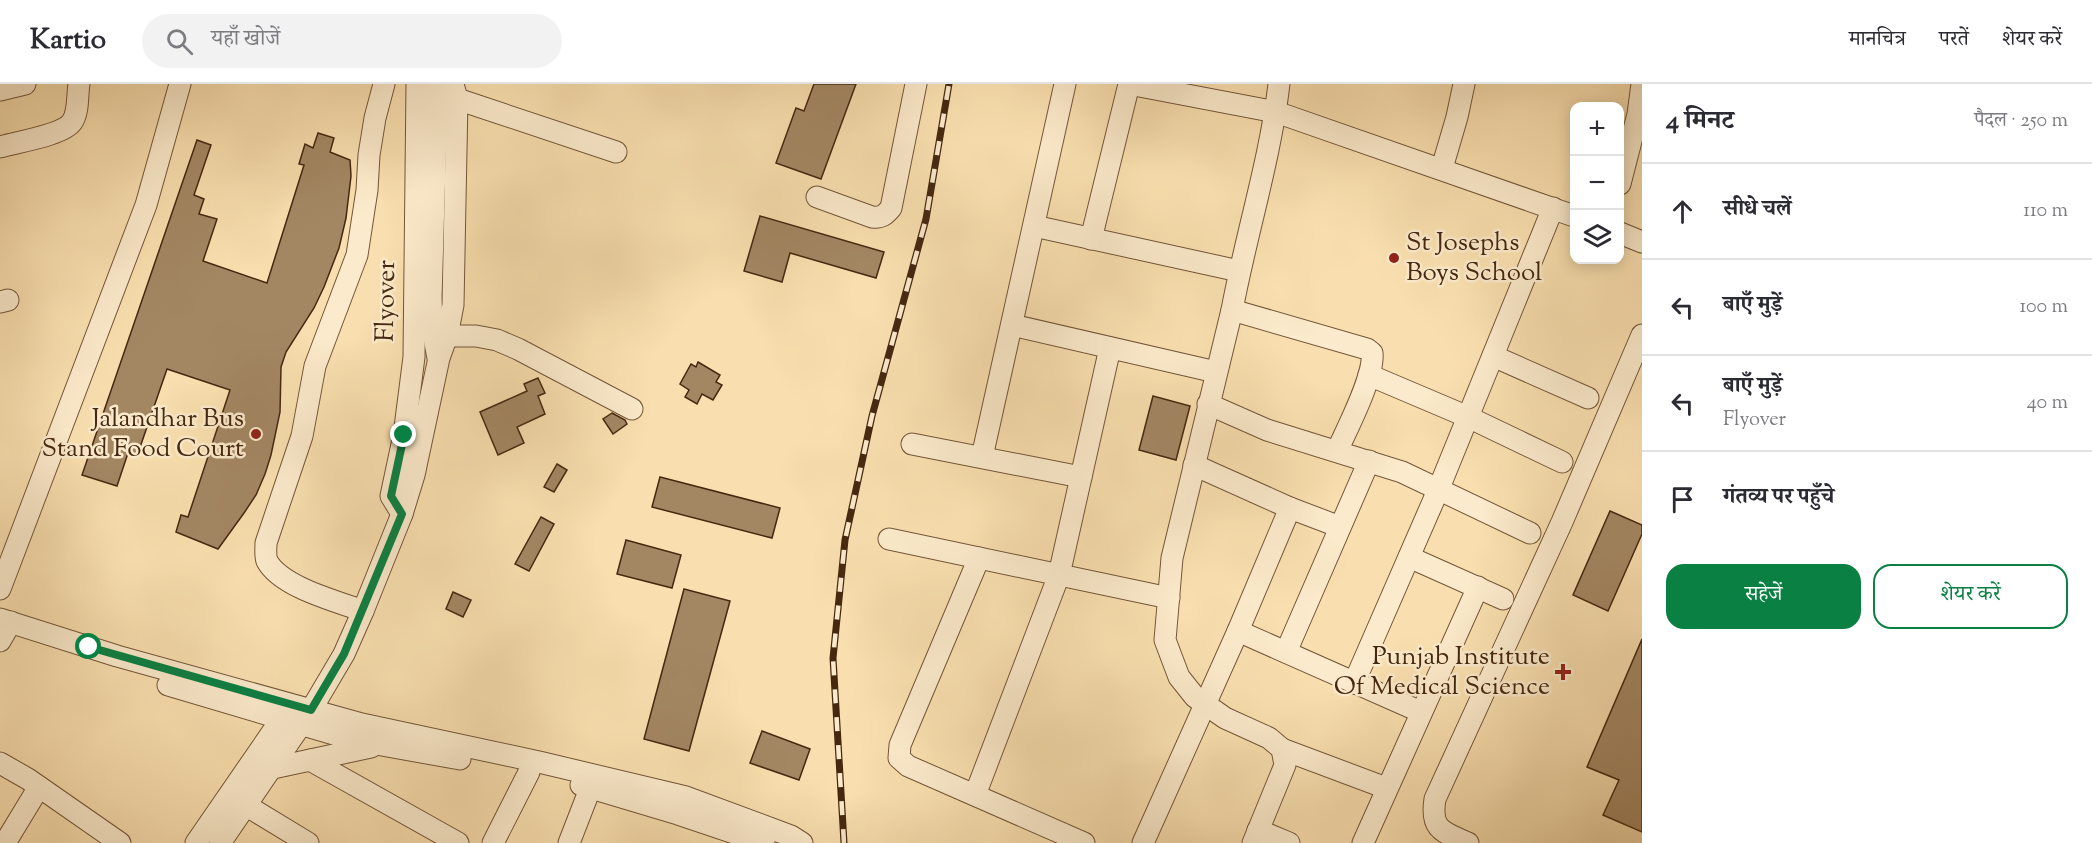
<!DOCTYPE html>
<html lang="hi">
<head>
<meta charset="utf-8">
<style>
	body { margin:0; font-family:"Sorts Mill Goudy","Noto Serif Devanagari",serif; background:#f2f2f3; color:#2b2b33 }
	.controls { position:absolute; right:18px; top:18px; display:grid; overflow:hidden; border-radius:12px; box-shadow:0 3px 15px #0003 }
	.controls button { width:54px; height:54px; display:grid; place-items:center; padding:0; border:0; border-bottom:2px solid #e1e1e2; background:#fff; color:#2b2b33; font:30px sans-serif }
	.stop { position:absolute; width:18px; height:18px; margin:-14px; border:4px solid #0b8043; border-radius:50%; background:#fff }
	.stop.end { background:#0b8043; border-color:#fff; box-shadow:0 2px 6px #0008 }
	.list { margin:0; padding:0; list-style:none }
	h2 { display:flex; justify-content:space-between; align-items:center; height:78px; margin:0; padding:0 24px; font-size:26px }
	h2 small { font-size:20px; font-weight:400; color:#7c7c81 }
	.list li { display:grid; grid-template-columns:39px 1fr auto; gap:18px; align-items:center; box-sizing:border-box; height:96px; padding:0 24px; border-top:2px solid #e1e1e2 }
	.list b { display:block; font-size:22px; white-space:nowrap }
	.list p { margin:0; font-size:20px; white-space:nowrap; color:#7c7c81 }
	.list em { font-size:20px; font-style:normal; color:#7c7c81 }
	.actions { display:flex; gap:12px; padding:18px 24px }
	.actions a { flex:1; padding:14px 0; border:2px solid #0b8043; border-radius:18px; text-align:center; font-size:21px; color:#0b8043 }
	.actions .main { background:#0b8043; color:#fff }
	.icon { flex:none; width:33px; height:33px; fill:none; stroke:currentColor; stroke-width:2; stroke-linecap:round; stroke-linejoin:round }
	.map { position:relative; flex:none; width:1642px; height:759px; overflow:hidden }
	header { display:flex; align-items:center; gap:36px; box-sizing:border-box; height:84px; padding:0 30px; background:#fff; border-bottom:2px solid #e1e1e2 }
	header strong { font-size:28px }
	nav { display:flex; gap:33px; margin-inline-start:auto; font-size:21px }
	.search { width:420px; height:54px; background:#f2f2f3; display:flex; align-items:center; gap:15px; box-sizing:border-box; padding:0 21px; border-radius:33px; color:#7c7c81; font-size:22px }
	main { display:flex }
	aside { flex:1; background:#fff }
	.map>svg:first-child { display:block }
</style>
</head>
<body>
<header>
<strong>Kartio</strong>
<div class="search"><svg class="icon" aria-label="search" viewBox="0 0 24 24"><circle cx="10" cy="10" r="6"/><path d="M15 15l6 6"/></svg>यहाँ खोजें</div>
<nav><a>मानचित्र</a><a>परतें</a><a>शेयर करें</a></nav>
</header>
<main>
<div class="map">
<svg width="1642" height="759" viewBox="0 0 1642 759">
	<rect width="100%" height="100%" fill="#f9dfaf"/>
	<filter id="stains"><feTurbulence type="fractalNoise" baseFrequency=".00333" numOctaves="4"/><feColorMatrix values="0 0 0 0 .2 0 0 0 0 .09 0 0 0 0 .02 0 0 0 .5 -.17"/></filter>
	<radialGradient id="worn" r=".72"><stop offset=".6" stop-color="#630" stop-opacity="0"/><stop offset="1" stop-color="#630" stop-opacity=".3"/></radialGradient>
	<g fill="#a38763" stroke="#462811" stroke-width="1.5">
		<polygon points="814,0 856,0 821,95 776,79 796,24 804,27"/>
		<polygon points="318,49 334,54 330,68 350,76 351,92 346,134 339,164 324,203 314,224 286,268 281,283 280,328 271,371 265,390 256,411 244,429 218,465 176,448 181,431 188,433 230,306 167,285 137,372 128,369 117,402 82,391 197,56 211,61 194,111 204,115 199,130 217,135 203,177 267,199 304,81 299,80 305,60 313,64"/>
		<polygon points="760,132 884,168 876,194 790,169 782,198 744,187"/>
		<polygon points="698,278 720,291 716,298 722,301 713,316 702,310 697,320 685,313 689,306 680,300 691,280 696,283"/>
		<polygon points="538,294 545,309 538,312 545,330 517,343 524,359 498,371 480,328 527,307 524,300"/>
		<polygon points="1153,312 1190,322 1176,376 1139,366"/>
		<polygon points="612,329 625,336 627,340 613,350 603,335"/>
		<polygon points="557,380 567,386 554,408 544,403"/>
		<polygon points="660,393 780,424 772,454 652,423"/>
		<polygon points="1610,427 1642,441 1642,450 1608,527 1573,511"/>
		<polygon points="541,433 554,440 529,487 515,480"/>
		<polygon points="626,456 681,471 672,504 617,490"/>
		<polygon points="684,505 730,517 689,667 644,655"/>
		<polygon points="453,508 471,516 463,533 446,525"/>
		<polygon points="1642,555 1642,748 1603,731 1619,696 1587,683"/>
		<polygon points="762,647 810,665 799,696 750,679"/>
	</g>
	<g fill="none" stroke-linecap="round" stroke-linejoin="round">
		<defs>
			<g id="minor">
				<polyline points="435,0 437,16 431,214 432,243 438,274"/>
				<polyline points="0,6 25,0"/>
				<polyline points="457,15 616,68"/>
				<path d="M0,63C17,58 63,51 72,38C79,28 77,11 79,0"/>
				<polyline points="1442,84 1457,33 1464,0"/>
				<polyline points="1620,100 1638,30 1642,0"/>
				<path d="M817,113L872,133C882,134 885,131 891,124L916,0"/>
				<polyline points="1034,142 1239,187"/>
				<polyline points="1620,149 1642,158"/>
				<polyline points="1091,155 1129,0 1276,28 1574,132"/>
				<polyline points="0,218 8,216"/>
				<path d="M1232,226L1367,265L1372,269C1375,291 1347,345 1337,367"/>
				<polyline points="1012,241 1216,288"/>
				<polyline points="447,252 476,252 497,256 518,265 632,325"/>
				<polyline points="1493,272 1588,314"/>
				<polyline points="1369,291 1468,333 1562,378"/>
				<polyline points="1208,320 1267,346 1402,388 1530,449"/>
				<polyline points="912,360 1081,393"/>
				<polyline points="982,373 1065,0"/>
				<polyline points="1194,381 1290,424 1340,443"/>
				<polyline points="402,430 391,412 404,351 414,273 417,0"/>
				<polyline points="889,455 1169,514"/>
				<polyline points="1409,473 1503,515"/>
				<polyline points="979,474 900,661 899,674 908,682 1084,759"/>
				<polyline points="0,505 146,121 180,0"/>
				<path d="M363,527C336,517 281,503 267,477C265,472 266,464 266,459L302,352L315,282L357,171L367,106L369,71L375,34L384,0"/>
				<polyline points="0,535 117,572 362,640 539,678 686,713 791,752 802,759"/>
				<polyline points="1238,547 1421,628"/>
				<polyline points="0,557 11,538"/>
				<polyline points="1286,568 1369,377"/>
				<polyline points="1354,599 1439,404 1553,124"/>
				<polyline points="168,601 354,656 460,675"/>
				<polyline points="1282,665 1386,704"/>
				<polyline points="310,676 458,759"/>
				<polyline points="0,679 28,695 120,759"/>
				<polyline points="273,684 371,663"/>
				<polyline points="581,701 678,730 764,759"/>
				<polyline points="975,711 1059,491 1110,264"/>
				<polyline points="247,722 308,759"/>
				<polyline points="1258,746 1289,759"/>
				<polyline points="5,759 39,703"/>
				<polyline points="196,759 289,624"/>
				<polyline points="220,759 311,626 344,570 363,527 402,430 414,391 439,274 447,252 453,221 457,15 453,0"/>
				<polyline points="493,759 529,688"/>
				<polyline points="569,759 595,692"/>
				<polyline points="1143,759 1238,547 1290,424"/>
				<path d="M1253,759L1285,681L1282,665L1269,654L1225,634L1195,613L1179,593L1165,556L1172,474L1232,226C1246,151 1270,76 1279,0"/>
				<polyline points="1363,759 1478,503"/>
				<path d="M1468,759C1443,748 1430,746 1435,715L1562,438L1642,251"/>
			</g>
		</defs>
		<use href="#minor" stroke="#735638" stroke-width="23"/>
		<use href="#minor" stroke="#fbeacb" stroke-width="21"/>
		<defs>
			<polyline id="rail" points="844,759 833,574 845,456 872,332 926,135 949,0"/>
		</defs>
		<use href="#rail" stroke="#462811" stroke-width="7"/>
		<use href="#rail" stroke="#fbeacb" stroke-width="4.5" stroke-dasharray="14" stroke-linecap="butt"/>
	</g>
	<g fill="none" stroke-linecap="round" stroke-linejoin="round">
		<polyline stroke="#0b8043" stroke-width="8" points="89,563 311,626 344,570 402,430 391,412 404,351"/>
	</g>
	<g fill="#8f2418" stroke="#fbeacb" stroke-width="2">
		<circle cx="1394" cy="174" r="6"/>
		<circle cx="256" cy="350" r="6"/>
		<path d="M1560 579h6v6h6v6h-6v6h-6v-6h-6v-6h6z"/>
	</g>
	<g text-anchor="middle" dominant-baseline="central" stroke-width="5" stroke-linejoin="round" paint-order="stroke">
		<g font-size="26" fill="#462811" stroke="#fbeacb" text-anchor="end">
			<text x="1406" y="159" text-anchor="start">St Josephs<tspan x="1406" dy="30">Boys School</tspan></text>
			<text x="244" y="335">Jalandhar Bus<tspan x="244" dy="30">Stand Food Court</tspan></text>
			<text x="1550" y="573">Punjab Institute<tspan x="1550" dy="30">Of Medical Science</tspan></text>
		</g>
		<g font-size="26" fill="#462811" stroke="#fbeacb">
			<text transform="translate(387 217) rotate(-89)">Flyover</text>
		</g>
	</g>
	<rect width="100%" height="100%" filter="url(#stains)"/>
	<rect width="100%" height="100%" fill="url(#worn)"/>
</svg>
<div class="controls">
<button>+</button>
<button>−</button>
<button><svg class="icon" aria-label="layers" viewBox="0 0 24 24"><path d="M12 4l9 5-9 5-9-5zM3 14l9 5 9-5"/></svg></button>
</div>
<div class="stop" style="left:89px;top:563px"></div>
<div class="stop end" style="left:404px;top:351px"></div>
</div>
<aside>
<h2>4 मिनट<small>पैदल · 250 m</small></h2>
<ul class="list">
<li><svg class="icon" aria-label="ahead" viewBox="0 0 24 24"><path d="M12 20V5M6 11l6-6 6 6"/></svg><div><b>सीधे चलें</b></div><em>110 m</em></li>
<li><svg class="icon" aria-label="left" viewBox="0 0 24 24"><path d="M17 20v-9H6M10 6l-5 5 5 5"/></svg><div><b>बाएँ मुड़ें</b></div><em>100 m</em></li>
<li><svg class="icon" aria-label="left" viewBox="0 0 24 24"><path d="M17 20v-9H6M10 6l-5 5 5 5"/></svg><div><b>बाएँ मुड़ें</b><p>Flyover</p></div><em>40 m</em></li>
<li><svg class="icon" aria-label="arrive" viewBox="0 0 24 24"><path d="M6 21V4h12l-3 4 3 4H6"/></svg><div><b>गंतव्य पर पहुँचे</b></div></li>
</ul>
<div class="actions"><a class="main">सहेजें</a><a>शेयर करें</a></div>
</aside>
</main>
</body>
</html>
